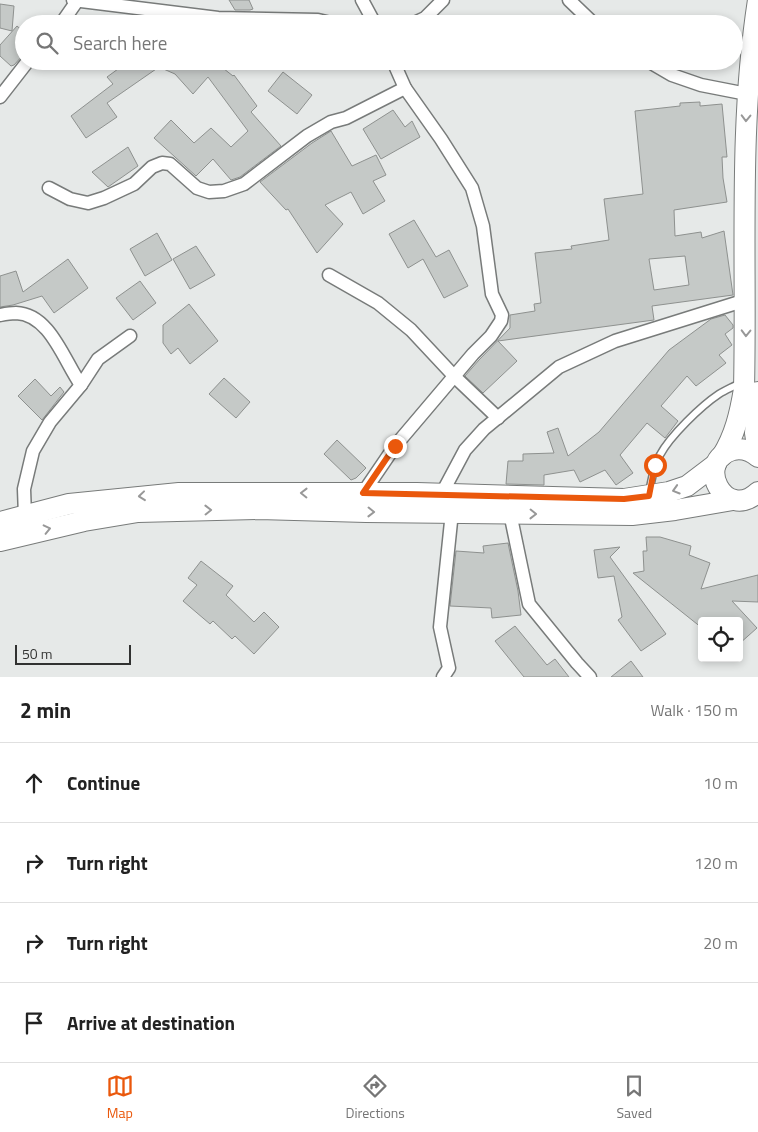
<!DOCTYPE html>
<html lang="en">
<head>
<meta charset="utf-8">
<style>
	body { margin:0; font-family:"Titillium Web",sans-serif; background:#f2f2f2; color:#222 }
	.controls { position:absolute; right:15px; bottom:15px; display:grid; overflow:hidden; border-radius:5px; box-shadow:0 2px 8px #0003 }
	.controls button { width:45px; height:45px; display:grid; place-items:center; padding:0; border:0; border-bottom:1px solid #e0e0e0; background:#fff; color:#222; font:25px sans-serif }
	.scale { position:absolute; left:15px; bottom:12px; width:116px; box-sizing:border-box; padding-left:5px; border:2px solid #313231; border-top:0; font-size:14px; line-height:18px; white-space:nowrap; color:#313231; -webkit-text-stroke:4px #e6e9e8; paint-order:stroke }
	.stop { position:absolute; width:15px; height:15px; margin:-11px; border:4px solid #ea580c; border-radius:50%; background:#fff }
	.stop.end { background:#ea580c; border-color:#fff; box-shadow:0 1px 5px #0008 }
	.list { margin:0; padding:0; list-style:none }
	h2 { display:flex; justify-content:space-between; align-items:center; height:65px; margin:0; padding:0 20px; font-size:21px }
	h2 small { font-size:16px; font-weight:400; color:#767676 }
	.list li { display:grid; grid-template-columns:32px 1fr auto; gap:15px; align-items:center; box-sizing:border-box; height:80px; padding:0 20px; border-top:1px solid #e0e0e0 }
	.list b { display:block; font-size:19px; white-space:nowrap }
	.list em { font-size:16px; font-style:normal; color:#767676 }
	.icon { flex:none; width:28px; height:28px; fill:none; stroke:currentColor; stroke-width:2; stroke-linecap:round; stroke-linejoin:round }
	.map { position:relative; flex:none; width:758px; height:677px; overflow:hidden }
	.search { position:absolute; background:#fff; box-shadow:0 2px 8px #0003; left:15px; right:15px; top:15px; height:55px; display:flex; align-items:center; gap:12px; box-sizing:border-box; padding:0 18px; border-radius:28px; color:#767676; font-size:19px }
	.sheet { height:385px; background:#fff }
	nav { display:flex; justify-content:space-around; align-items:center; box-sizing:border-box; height:70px; border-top:1px solid #e0e0e0; background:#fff; font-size:14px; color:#767676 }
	nav a { display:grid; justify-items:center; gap:2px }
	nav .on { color:#ea580c }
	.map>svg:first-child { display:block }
</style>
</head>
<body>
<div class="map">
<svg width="758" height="677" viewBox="0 0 758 677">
	<rect width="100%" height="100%" fill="#e6e9e8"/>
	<g fill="#c5c9c7" stroke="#8e918f" fill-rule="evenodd">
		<polygon points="229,0 249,0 253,9 250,10 235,10"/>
		<polygon points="0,4 14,6 12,31 0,28"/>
		<polygon points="17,26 24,32 24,54 14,65 11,66 0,56 0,45"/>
		<polygon points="129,61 214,61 233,76 234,75 257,106 251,112 281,146 240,177 231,180 213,159 196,176 154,138 171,120 194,143 211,128 231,147 248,131 208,77 193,94 175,74 159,67 107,103 117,117 86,138 71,116 113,84 107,77"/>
		<polygon points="283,72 312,95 297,114 268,91"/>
		<path d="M700,102V106L722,104L727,157H722L723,178L727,202L674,210L675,236L701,232L702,238L724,231L733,295L652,306L654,320L498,341L517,361L483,393L465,376L479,360L510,328V315L535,311L534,304L541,303L535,253L572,249L571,246L609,240L604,199L643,194L635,111L680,106V103ZM685,256L689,285L654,290L649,259Z"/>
		<polygon points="393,110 405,127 412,121 420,137 381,159 363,129"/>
		<polygon points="331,131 352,166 376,155 386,175 373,181 385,201 363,214 351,192 325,205 343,224 317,253 288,209 286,210 260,182 312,143"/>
		<polygon points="128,147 138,166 108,187 92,172"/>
		<polygon points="414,220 436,257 449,250 468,286 444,298 423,259 408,268 389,234"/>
		<polygon points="157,233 172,260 145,276 130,249"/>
		<polygon points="196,246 215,275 190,289 173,259"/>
		<polygon points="68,259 88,288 54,313 42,296 13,305 0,307 0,276 16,271 23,292"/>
		<polygon points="140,281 156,303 133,320 116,298"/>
		<polygon points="189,304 218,341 190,364 178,348 171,354 163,343 163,325"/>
		<polygon points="725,315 733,325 733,328 725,334 732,345 719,355 726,363 696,386 687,376 661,406 678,421 665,438 647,423 620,455 633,473 616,485 605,470 580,482 574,470 544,475 544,485 506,484 508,461 523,461 523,454 554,453 547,432 558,428 568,456 599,432 669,350 711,319"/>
		<polygon points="224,378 250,402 236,418 209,394"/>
		<polygon points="35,379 51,396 60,387 64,392 42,420 18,396"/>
		<polygon points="337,440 366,468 356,478 351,480 324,454"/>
		<polygon points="646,537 660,537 691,546 689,555 710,563 701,589 758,575 758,602 732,601 757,628 739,644 739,621 702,621 702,628 633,573 644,571 643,551 647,551"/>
		<polygon points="508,543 518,591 521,615 492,618 491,608 450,606 456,551 484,553 483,546"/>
		<polygon points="620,547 610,557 666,634 641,651 618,620 622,617 614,576 598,578 594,550"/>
		<polygon points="201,561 233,586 226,595 254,622 264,612 279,627 254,654 235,636 232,639 213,621 210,624 183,601 197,585 188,578"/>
		<polygon points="515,626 547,665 555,659 569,677 524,677 495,641"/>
		<polygon points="631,661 643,677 611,677"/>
	</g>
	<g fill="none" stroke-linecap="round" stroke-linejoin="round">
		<defs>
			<path id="lane" d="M649,492C652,480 653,466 660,455C670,436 701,406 719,394C725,390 733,387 740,383"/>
			<g id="street">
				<polyline points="73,0 218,18 318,20 335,24"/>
				<polyline points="362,0 375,24"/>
				<polyline points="569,0 594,24"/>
				<polyline points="61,24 77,1"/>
				<polyline points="412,24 425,18 443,0"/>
				<polyline points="648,61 672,75 701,85 747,94"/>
				<polyline points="0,97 28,61"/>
				<polyline points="49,188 70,199 88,203 104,198 134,184 152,167 162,163 170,164 197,188 209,192 224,191 244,184 307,136 331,122 346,118 405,88"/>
				<polyline points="329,275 378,303 411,330 454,376 498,418"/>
				<path d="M0,315C5,314 11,313 16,313C50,314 64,361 81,385"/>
				<polyline points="363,493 395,446 473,354 491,336 501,321 502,315 492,294 483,226 472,188 441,139 405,88 393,61"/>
				<polyline points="441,495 465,450 484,429 559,367 615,341 746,300"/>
				<polyline points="510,513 529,604 577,663 590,677"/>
				<polyline points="25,516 24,489 33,451 50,422 81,385 98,359 130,336"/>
				<polyline points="443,677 449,668 440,627 452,512"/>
			</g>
			<g id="primary">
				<polyline points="758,392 755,433 758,452"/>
				<path d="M722,456C735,435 740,413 744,389C747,259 738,129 758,0"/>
				<path d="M758,457C751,451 742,448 733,450C693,461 725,523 758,492"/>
				<polyline points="0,522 69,504 179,493 417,493 624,499 669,492 687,486 716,464"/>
				<polyline points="0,541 84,521 138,512 259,509 366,512 632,515 675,510 733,500"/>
			</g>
		</defs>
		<use href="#lane" stroke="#787b7a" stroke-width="9"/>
		<use href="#street" stroke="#787b7a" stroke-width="15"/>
		<use href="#primary" stroke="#787b7a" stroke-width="22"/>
		<use href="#lane" stroke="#fff" stroke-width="6"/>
		<use href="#street" stroke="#fff" stroke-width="12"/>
		<use href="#primary" stroke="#fff" stroke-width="20"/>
	</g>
	<defs><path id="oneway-chevron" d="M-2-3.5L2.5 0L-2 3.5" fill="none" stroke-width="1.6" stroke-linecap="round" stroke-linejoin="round" transform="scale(1.25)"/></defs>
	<g stroke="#989898">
		<use href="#oneway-chevron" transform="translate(746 118) rotate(91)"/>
		<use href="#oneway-chevron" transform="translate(746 333) rotate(91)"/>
		<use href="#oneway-chevron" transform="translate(676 490) rotate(163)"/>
		<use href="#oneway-chevron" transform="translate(304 493) rotate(-179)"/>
		<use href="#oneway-chevron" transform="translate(142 496) rotate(174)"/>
		<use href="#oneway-chevron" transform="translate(208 510) rotate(-1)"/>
		<use href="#oneway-chevron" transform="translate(371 512) rotate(1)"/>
		<use href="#oneway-chevron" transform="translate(533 514) rotate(1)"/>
		<use href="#oneway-chevron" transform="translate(47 529) rotate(-13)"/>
	</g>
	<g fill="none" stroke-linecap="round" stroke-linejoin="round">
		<polyline stroke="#ea580c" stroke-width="6" points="395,446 363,493 624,499 649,496 655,465"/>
	</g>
</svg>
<div class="controls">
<button><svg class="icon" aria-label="locate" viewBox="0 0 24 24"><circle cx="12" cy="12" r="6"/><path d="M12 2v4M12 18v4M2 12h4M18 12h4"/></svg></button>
</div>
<div class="scale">50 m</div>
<div class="stop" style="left:655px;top:465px"></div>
<div class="stop end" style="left:395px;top:446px"></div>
<div class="search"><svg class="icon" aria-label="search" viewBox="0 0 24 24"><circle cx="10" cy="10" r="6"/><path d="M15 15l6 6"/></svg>Search here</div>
</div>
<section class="sheet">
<h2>2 min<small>Walk · 150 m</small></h2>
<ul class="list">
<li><svg class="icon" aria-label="ahead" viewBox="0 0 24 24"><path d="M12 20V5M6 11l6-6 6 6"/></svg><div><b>Continue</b></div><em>10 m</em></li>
<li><svg class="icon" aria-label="right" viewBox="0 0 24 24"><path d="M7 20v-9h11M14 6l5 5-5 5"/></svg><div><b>Turn right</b></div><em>120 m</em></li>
<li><svg class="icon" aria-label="right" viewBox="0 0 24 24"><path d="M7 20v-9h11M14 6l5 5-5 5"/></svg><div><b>Turn right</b></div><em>20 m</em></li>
<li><svg class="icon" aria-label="arrive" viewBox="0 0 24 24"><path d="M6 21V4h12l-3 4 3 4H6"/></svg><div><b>Arrive at destination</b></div></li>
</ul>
</section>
<nav>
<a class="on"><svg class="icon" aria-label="map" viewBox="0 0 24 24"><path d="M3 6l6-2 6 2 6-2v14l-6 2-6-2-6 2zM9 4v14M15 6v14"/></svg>Map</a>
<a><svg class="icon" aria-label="directions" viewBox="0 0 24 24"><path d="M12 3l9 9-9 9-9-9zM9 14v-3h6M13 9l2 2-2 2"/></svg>Directions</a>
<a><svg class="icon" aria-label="saved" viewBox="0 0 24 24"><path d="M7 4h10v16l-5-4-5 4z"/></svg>Saved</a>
</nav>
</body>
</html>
